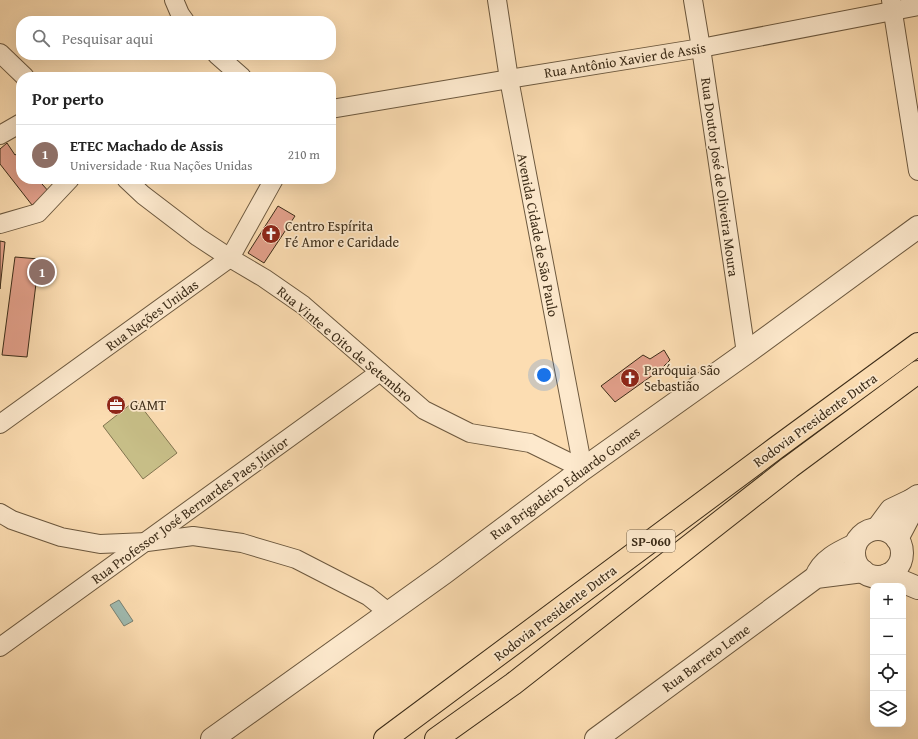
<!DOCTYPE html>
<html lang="pt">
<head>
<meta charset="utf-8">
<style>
	body { margin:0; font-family:"Gentium Book Plus",serif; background:#f6f6f6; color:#222 }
	.controls { position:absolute; right:12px; bottom:12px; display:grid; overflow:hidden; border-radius:8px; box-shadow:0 4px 16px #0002 }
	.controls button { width:36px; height:36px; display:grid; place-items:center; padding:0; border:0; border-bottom:1px solid #e0e0e0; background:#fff; color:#222; font:20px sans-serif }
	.you { position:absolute; left:544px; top:375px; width:14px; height:14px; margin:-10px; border:3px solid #fff; border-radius:50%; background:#1a73e8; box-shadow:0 0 0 6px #1a73e833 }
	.badge { display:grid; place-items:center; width:26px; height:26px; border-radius:50%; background:#db2777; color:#fff; font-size:13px; font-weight:700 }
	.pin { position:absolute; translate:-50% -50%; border:2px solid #fff; box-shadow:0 1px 4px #0006 }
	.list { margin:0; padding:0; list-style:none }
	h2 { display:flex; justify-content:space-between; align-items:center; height:52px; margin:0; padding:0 16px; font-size:17px }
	h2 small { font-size:13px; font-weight:400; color:#767676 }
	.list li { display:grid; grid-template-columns:26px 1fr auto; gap:12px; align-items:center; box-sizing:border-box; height:60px; padding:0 16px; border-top:1px solid #e0e0e0 }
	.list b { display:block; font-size:15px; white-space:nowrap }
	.list p { margin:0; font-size:13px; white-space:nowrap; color:#767676 }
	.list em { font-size:13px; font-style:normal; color:#767676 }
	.icon { flex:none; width:22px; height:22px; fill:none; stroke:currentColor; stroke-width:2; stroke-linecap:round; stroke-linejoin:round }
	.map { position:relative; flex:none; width:918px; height:739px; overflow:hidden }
	.search { position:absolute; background:#fff; box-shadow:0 4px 16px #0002; left:16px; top:16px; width:320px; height:44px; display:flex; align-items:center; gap:10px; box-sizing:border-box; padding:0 14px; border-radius:16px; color:#767676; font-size:15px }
	.panel { position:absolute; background:#fff; box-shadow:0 4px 16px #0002; left:16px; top:72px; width:320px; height:112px; border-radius:16px }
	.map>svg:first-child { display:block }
</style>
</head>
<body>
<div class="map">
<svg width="918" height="739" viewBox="0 0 918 739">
	<rect width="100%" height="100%" fill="#fcddb2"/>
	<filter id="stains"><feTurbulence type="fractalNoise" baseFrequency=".005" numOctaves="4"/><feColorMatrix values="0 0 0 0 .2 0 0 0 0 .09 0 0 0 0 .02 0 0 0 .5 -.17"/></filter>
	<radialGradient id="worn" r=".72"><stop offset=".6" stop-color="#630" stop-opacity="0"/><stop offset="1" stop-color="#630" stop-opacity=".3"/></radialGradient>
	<polygon fill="#c7be87" stroke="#827550" points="136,400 177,453 143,479 103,426"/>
	<polygon fill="#a0bbb1" stroke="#788274" points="119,600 133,621 124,626 110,605"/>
	<g fill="#e4a18c" stroke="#3c2c18">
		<polygon points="7,143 15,155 21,151 21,179 47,179 42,184 50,193 32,205 0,164 0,149"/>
		<polygon points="278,206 295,216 264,263 248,253"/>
		<polygon points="0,241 5,242 0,289"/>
		<polygon points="15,257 39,259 27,357 2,355"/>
		<polygon points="664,350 670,360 660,370 615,402 601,386 643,355 650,359"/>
	</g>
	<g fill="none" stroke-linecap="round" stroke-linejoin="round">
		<defs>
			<g id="minor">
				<polyline points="174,0 180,14 185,21"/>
				<polyline points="497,0 509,79 583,469"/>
				<polyline points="693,0 701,48 746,353"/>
				<polyline points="891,0 918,171"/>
				<polyline points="0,53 25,77"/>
				<polyline points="217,55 242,77"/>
				<polyline points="331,109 509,79 701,48 918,6"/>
				<polyline points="0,135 21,123"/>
				<polyline points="126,179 143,195 198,237 230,258 264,278 303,305 424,410 470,433 530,443 583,469"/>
				<polyline points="0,224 38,213 70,179"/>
				<polyline points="0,424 230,258 274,179"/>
				<polyline points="0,513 12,520 61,537 100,544 147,542 193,536 242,543 296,559 368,596 388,612"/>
				<polyline points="0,647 380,372"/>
			</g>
			<g id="tertiary">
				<polyline points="877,529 891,510 912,500 918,496"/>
				<circle cx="878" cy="553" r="24"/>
				<polyline points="897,539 909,516 912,500"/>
				<polyline points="887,575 918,588"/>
				<path d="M816,577C822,560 840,552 855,545"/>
				<polyline points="212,739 444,573 583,469 746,353 918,227"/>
				<polyline points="596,739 816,577 863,571"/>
			</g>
			<g id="motorway">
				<polyline points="385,739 776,448 918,344"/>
				<polyline points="436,739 513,684 790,467 918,372"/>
			</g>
		</defs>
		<use href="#minor" stroke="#6c583e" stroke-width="20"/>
		<use href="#tertiary" stroke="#6c583e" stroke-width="24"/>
		<use href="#motorway" stroke="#3c2c18" stroke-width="24"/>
		<use href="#minor" stroke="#fde9cd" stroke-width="18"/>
		<use href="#tertiary" stroke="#fde9cd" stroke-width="22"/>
		<use href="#motorway" stroke="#fcddb2" stroke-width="22"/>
	</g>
	<defs>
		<symbol id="church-disc" viewBox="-11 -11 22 22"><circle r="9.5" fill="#8f2418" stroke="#fde9cd"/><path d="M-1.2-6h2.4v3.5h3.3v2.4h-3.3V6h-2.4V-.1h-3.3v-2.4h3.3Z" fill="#fff"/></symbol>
		<symbol id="office-disc" viewBox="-11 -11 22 22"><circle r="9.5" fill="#8f2418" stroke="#fde9cd"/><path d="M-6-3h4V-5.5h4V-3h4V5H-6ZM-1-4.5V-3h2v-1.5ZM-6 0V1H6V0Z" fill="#fff"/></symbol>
	</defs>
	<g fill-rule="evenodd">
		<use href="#church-disc" x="260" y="223" width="22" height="22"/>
		<use href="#church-disc" x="619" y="367" width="22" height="22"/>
		<use href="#office-disc" x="105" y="394" width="22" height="22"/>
	</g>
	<g text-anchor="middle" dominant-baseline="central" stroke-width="3.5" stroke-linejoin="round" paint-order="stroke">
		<rect fill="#fde9cd" stroke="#76654e" stroke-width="1" x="627" y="530" width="48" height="22" rx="3"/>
		<g font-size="13" font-weight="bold" fill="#3c2c18">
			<text x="651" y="541">SP-060</text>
		</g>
		<g font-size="14" fill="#3c2c18" stroke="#fde9cd">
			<text transform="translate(625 60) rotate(-9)">Rua Antônio Xavier de Assis</text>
			<text transform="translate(720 177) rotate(82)">Rua Doutor José de Oliveira Moura</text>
			<text transform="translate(538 235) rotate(79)">Avenida Cidade de São Paulo</text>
			<text transform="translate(152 315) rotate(-36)">Rua Nações Unidas</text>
			<text transform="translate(345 344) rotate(40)">Rua Vinte e Oito de Setembro</text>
			<text transform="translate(815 420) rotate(-36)">Rodovia Presidente Dutra</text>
			<text transform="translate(565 483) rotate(-36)">Rua Brigadeiro Eduardo Gomes</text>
			<text transform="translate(190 510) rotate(-36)">Rua Professor José Bernardes Paes Júnior</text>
			<text transform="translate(555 613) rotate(-37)">Rodovia Presidente Dutra</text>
			<text transform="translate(706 658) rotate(-36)">Rua Barreto Leme</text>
		</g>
		<g font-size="14" fill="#3c2c18" stroke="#fde9cd" text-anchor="start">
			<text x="285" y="226">Centro Espírita<tspan x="285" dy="16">Fé Amor e Caridade</tspan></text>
			<text x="644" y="370">Paróquia São<tspan x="644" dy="16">Sebastião</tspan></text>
			<text x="130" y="405">GAMT</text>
		</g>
	</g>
	<rect width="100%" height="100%" filter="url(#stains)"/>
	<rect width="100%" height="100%" fill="url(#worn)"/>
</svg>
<div class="controls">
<button>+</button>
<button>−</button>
<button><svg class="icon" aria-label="locate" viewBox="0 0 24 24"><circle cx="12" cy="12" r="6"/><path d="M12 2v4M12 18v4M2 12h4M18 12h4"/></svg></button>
<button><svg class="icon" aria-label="layers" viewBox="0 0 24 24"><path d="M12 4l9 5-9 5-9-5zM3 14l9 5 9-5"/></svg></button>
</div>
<div class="you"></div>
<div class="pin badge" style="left:42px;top:272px;background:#8d6e63">1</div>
<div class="search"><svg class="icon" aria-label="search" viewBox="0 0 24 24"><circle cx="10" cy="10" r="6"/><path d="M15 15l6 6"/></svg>Pesquisar aqui</div>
<section class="panel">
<h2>Por perto<small></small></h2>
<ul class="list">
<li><span class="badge" style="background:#8d6e63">1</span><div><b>ETEC Machado de Assis</b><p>Universidade · Rua Nações Unidas</p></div><em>210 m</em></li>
</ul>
</section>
</div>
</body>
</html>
